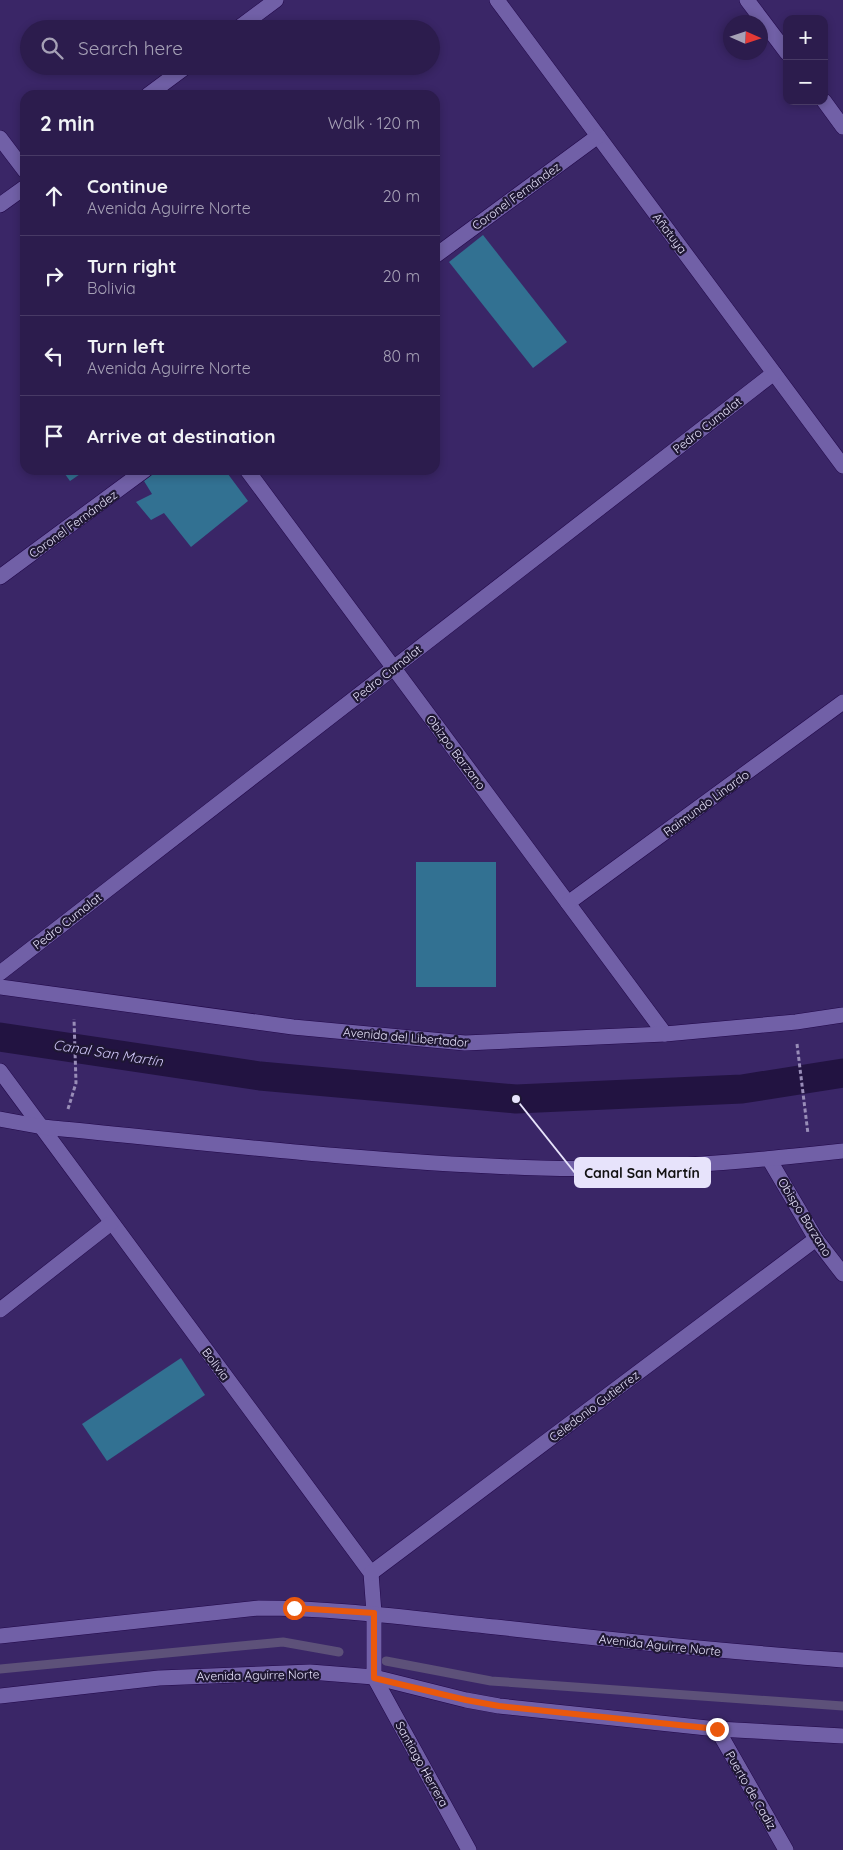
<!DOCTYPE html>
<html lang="en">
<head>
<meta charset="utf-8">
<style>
	body { margin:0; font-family:Quicksand,sans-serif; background:#382957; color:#f1f3f6 }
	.controls { position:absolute; right:15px; top:15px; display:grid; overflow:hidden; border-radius:10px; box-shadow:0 2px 8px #0003 }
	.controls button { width:45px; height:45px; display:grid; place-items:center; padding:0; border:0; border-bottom:1px solid #483a65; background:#2c1c4d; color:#f1f3f6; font:25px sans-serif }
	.compass { position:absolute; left:723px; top:15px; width:45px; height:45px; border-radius:50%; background:#2c1c4d; box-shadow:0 2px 8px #0003; rotate:93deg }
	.stop { position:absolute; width:15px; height:15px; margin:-11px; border:4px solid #ea580c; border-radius:50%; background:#fff }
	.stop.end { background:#ea580c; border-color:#fff; box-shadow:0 1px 5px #0008 }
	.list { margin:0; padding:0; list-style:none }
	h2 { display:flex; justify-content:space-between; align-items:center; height:65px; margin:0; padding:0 20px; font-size:21px }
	h2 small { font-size:16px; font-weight:400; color:#a6a1b6 }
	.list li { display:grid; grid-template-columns:32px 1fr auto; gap:15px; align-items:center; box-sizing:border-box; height:80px; padding:0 20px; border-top:1px solid #483a65 }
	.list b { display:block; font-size:19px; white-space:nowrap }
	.list p { margin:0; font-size:16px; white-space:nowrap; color:#a6a1b6 }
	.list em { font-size:16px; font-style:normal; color:#a6a1b6 }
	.icon { flex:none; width:28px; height:28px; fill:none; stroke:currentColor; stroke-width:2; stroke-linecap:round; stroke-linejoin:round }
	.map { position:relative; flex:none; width:843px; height:1850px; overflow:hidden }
	.search { position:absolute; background:#2c1c4d; box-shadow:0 2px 8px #0003; left:20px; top:20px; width:420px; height:55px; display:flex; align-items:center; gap:12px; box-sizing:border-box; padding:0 18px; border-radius:28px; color:#a6a1b6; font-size:19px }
	.panel { position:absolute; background:#2c1c4d; box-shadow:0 2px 8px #0003; left:20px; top:90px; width:420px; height:385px; border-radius:15px }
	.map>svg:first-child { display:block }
</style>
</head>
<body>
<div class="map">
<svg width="843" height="1850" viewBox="0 0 843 1850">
	<rect width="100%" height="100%" fill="#3a2667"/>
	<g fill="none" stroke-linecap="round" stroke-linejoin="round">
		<g stroke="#5d5179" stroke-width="9">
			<polyline points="386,1661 491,1681 843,1706"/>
			<polyline points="0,1669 283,1642 339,1652"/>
		</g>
		<polyline stroke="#221341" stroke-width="29" points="0,1037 260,1076 516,1099 742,1089 843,1073"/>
	</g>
	<g fill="#327192">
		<polygon points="483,235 567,342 533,368 449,262"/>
		<polygon points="62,470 86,470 70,481"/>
		<polygon points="159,470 225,470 248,501 191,547 164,513 151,520 136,502 152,494 144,481"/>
		<rect x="416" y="862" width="80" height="125"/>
		<polygon points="181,1358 205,1395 107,1461 82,1424"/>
	</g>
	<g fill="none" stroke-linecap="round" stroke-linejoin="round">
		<defs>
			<g id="street">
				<polyline points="497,0 843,466"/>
				<polyline points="747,0 787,53"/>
				<polyline points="237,29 276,0"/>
				<polyline points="148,95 187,66"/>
				<polyline points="824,101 843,127"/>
				<polyline points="0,138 25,171"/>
				<polyline points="0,205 25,187"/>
				<polyline points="435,256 598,136"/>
				<polyline points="247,470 665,1034"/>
				<polyline points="0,577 145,470"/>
				<polyline points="568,903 843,702"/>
				<polyline points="0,973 774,373"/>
				<polyline points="0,1071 371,1573 374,1613 374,1677 469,1850"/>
				<polyline points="769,1159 816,1239 843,1274"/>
				<polyline points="0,1310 111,1223"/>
				<polyline points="371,1573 816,1239"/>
				<polyline points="717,1729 786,1850"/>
			</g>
			<g id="secondary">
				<polyline points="0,987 293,1027 465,1043 665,1034 796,1022 843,1015"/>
				<path d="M0,1119L43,1127C209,1143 375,1163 541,1168C642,1171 743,1162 843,1151"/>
				<path d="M0,1636L259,1608C338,1608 417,1619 496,1627C612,1640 727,1652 843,1660"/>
				<polyline points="0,1696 159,1678 310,1672 374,1677 466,1700 499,1706 717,1729 843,1736"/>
			</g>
		</defs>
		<use href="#street" stroke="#22084a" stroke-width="16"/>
		<use href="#secondary" stroke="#22084a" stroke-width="16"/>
		<g stroke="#998db8" stroke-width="3" stroke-dasharray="4 2.5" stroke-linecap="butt">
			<polyline points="797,1044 808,1134"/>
			<polyline points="68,1109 76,1083 74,1019"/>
		</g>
		<use href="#street" stroke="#7160a7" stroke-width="15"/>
		<use href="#secondary" stroke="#7160a7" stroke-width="15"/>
	</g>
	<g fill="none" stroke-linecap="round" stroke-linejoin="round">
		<polyline stroke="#ea580c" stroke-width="6" points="294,1608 374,1613 374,1678 466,1700 499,1706 717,1729"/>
	</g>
	<g text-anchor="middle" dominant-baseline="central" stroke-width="4.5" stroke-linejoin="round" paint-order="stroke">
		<g font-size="12" fill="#e7e3fb" stroke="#1f1734">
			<text transform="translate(516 196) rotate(-36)">Coronel Fernández</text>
			<text transform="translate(670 233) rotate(53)">Añatuya</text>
			<text transform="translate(707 425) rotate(-38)">Pedro Cumalat</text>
			<text transform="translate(73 524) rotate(-36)">Coronel Fernández</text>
			<text transform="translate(387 673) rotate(-38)">Pedro Cumalat</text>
			<text transform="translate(456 752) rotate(53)">Obizpo Barzano</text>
			<text transform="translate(706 803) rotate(-36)">Raimundo Linardo</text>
			<text transform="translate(67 921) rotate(-38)">Pedro Cumalat</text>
			<text transform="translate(406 1037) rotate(5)">Avenida del Libertador</text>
			<text transform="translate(805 1217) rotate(58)">Obispo Barzano</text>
			<text transform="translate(216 1364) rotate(53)">Bolivia</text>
			<text transform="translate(594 1406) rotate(-37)">Celedonio Gutierrez</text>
			<text transform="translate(660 1645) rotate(6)">Avenida Aguirre Norte</text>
			<text transform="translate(258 1675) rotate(-1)">Avenida Aguirre Norte</text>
			<text transform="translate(422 1764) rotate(61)">Santiago Herrera</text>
			<text transform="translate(751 1790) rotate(60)">Puerto de Cadiz</text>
		</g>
		<g font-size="14" font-style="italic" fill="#cec5f5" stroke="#1f1734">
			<text transform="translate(108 1053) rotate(9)">Canal San Martín</text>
		</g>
	</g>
	<path fill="none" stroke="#e7e3fb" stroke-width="2" d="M516 1099L575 1173"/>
	<circle fill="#e7e3fb" stroke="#1f1734" stroke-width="2" cx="516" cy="1099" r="5"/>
	<rect fill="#e7e3fb" stroke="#e7e3fb" stroke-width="2" x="575" y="1158" width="135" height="29" rx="5"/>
	<g font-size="14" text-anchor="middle" font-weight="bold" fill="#111">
		<text x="642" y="1178">Canal San Martín</text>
	</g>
</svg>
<div class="controls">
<button>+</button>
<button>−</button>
</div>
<svg class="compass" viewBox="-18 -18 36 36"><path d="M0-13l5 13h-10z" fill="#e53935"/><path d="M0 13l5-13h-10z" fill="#a6a1b6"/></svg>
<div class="stop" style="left:294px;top:1608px"></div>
<div class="stop end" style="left:717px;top:1729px"></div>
<div class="search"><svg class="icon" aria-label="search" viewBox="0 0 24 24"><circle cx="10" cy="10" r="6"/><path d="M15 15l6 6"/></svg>Search here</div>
<section class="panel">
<h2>2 min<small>Walk · 120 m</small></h2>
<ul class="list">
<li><svg class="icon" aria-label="ahead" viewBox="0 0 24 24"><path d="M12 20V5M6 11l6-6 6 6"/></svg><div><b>Continue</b><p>Avenida Aguirre Norte</p></div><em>20 m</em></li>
<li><svg class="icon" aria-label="right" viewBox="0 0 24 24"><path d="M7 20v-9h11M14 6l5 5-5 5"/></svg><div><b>Turn right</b><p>Bolivia</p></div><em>20 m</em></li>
<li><svg class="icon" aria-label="left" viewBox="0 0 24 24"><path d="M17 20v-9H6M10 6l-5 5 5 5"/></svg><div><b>Turn left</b><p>Avenida Aguirre Norte</p></div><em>80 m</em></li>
<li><svg class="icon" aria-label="arrive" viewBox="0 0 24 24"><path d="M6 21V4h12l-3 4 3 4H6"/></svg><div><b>Arrive at destination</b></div></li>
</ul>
</section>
</div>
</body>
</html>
